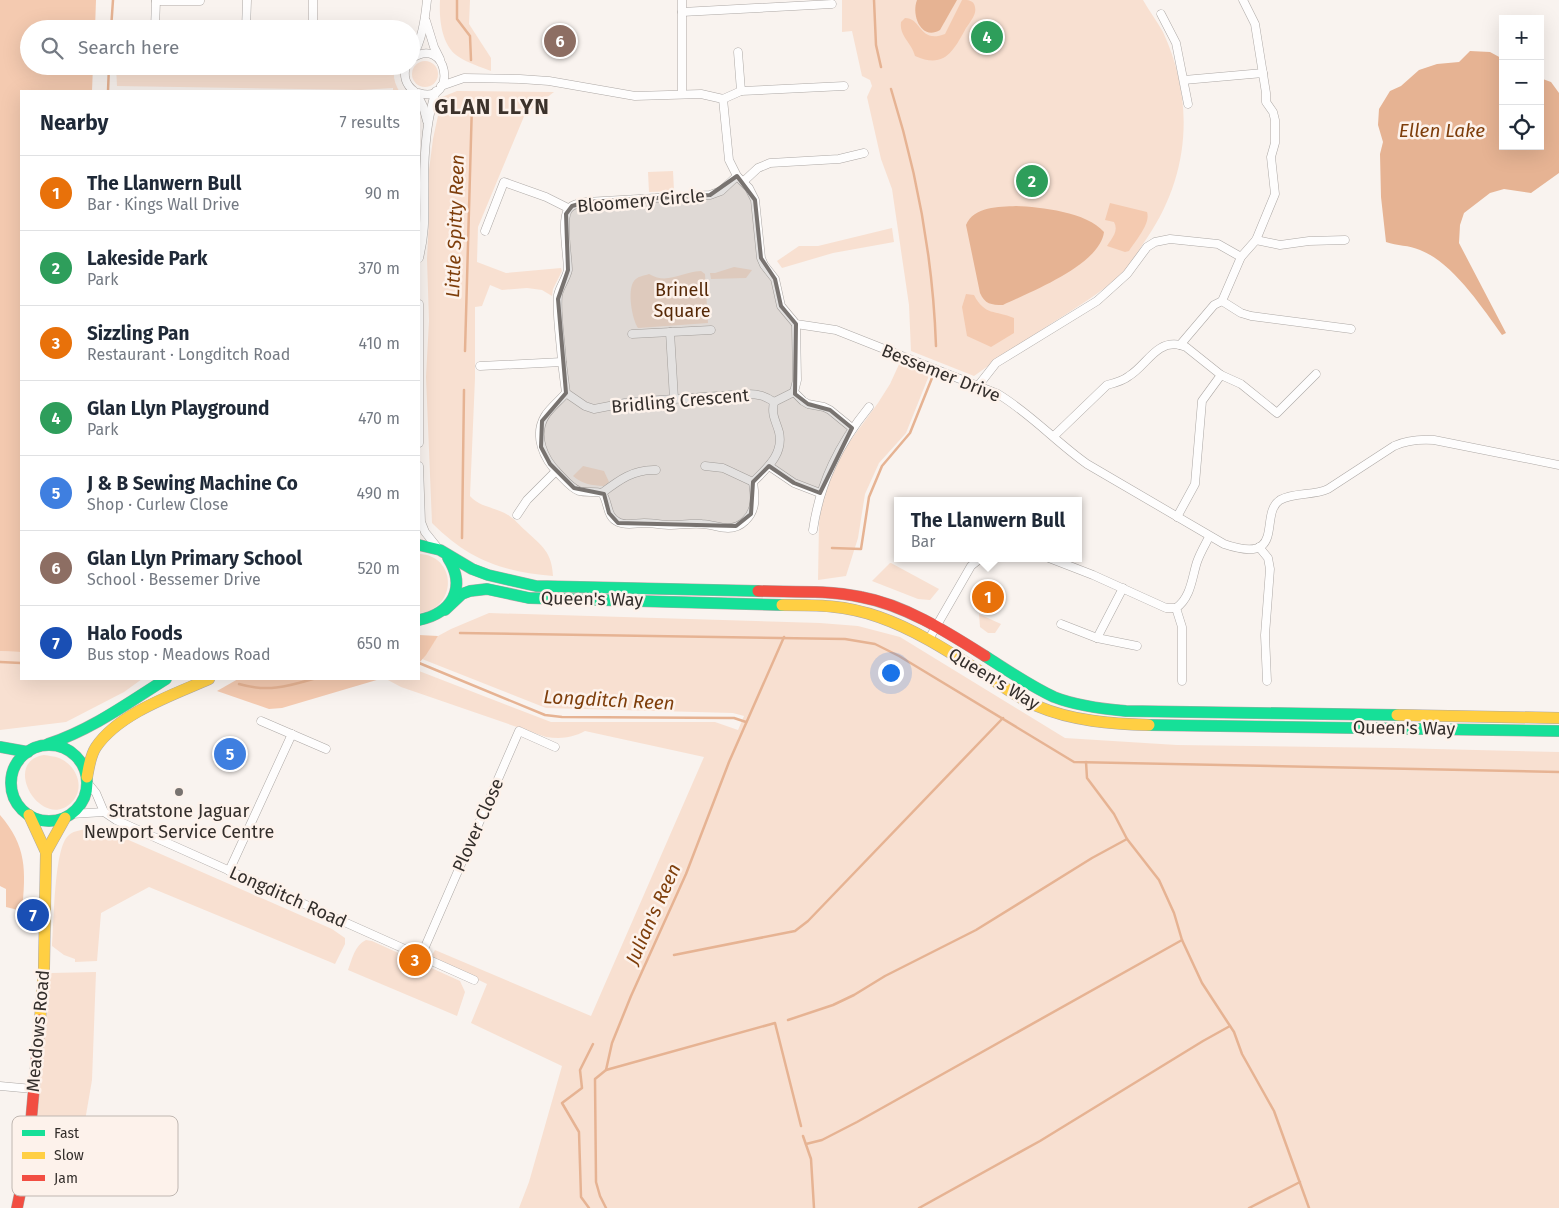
<!DOCTYPE html>
<html lang="en">
<head>
<meta charset="utf-8">
<style>
	body { margin:0; font-family:"Fira Sans",sans-serif; background:#f2f2f3; color:#1f2937 }
	.controls { position:absolute; right:15px; top:15px; display:grid; overflow:hidden; border-radius:0px; box-shadow:0 5px 20px #0002 }
	.controls button { width:45px; height:45px; display:grid; place-items:center; padding:0; border:0; border-bottom:1px solid #e0e1e3; background:#fff; color:#1f2937; font:25px sans-serif }
	.you { position:absolute; left:890px; top:672px; width:18px; height:18px; margin:-12px; border:4px solid #fff; border-radius:50%; background:#1a73e8; box-shadow:0 0 0 8px #1a73e833 }
	.badge { display:grid; place-items:center; width:32px; height:32px; border-radius:50%; background:#0b8043; color:#fff; font-size:16px; font-weight:700 }
	.pin { position:absolute; translate:-50% -50%; border:2px solid #fff; box-shadow:0 1px 5px #0006 }
	.popup { position:absolute; left:894px; top:497px; width:188px; height:65px; box-sizing:border-box; display:grid; place-content:center; border-radius:0px; background:#fff; filter:drop-shadow(0 1px 4px #0005); font-size:16px; white-space:nowrap; color:#747a83 }
	.popup b { font-size:19px; color:#1f2937 }
	.popup::after { content:''; position:absolute; left:50%; top:100%; margin-left:-10px; border:10px solid transparent; border-top-color:#fff }
	.list { margin:0; padding:0; list-style:none }
	h2 { display:flex; justify-content:space-between; align-items:center; height:65px; margin:0; padding:0 20px; font-size:21px }
	h2 small { font-size:16px; font-weight:400; color:#747a83 }
	.list li { display:grid; grid-template-columns:32px 1fr auto; gap:15px; align-items:center; box-sizing:border-box; height:75px; padding:0 20px; border-top:1px solid #e0e1e3 }
	.list b { display:block; font-size:19px; white-space:nowrap }
	.list p { margin:0; font-size:16px; white-space:nowrap; color:#747a83 }
	.list em { font-size:16px; font-style:normal; color:#747a83 }
	.icon { flex:none; width:28px; height:28px; fill:none; stroke:currentColor; stroke-width:2; stroke-linecap:round; stroke-linejoin:round }
	.map { position:relative; flex:none; width:1559px; height:1208px; overflow:hidden }
	.search { position:absolute; background:#fff; box-shadow:0 5px 20px #0002; left:20px; top:20px; width:400px; height:55px; display:flex; align-items:center; gap:12px; box-sizing:border-box; padding:0 18px; border-radius:28px; color:#747a83; font-size:19px }
	.panel { position:absolute; background:#fff; box-shadow:0 5px 20px #0002; left:20px; top:90px; width:400px; height:590px; border-radius:0px }
	.map>svg:first-child { display:block }
</style>
</head>
<body>
<div class="map">
<svg width="1559" height="1208" viewBox="0 0 1559 1208">
	<rect width="100%" height="100%" fill="#f9f3ef"/>
	<g fill="#f8e0d1">
		<path d="M440,0H470L469,24L491,58V71C481,67 468,63 459,57C441,46 439,18 440,0Z"/>
		<path d="M842,0H1143C1149,11 1157,21 1163,32C1195,101 1190,175 1147,238C1140,248 1134,260 1126,269C1102,294 1071,310 1043,329C1019,344 997,360 974,376L911,351L909,305L892,189L881,159L867,97L872,86L870,80L862,76L852,31L842,32Z"/>
		<circle cx="425" cy="74" r="13"/>
		<path d="M116,66L306,68L395,66C392,75 395,84 399,91H393V88L360,90L117,86Z"/>
		<path d="M457,91L554,92L525,114L478,227L477,262L506,273L561,268L562,271L553,289L552,296L542,290L527,288L502,290L490,285L482,306L475,307V378L470,496C479,507 495,507 508,515C515,519 520,526 526,531C542,546 552,552 553,576C502,571 470,561 432,523L426,377L429,321L427,259L429,219V170L433,139L442,97Z"/>
		<polygon points="673,171 674,191 649,192 648,172"/>
		<polygon points="892,228 894,242 833,253 782,268 777,261 799,246 818,246"/>
		<polygon points="734,267 752,270 746,278 711,279 710,273 715,273"/>
		<path d="M701,271L705,274L708,323L638,328C632,319 627,290 634,281C638,276 643,276 649,274C668,285 680,272 701,271Z"/>
		<polygon points="901,360 930,373 906,433 879,463 865,494 858,538 846,576 818,580 819,523 822,500 842,452 878,403 890,384"/>
		<path d="M583,466L604,471L609,482L604,486C591,485 584,485 573,476Z"/>
		<path d="M419,554C457,555 458,609 419,613Z"/>
		<polygon points="890,563 891,563 939,589 930,600 918,599 872,581"/>
		<path d="M489,613L820,623L858,626L900,637L1065,738L1177,745L1396,748L1559,752V1208H519L529,1182L562,1066L471,1023L487,984L431,957L435,950L591,1016L704,757L585,731C572,738 561,739 546,737L401,687L386,679H419V671L551,722H715L738,730L744,716L733,713L546,708L422,659L438,636L451,629Z"/>
		<polygon points="979,614 1001,624 995,633 988,633 980,627"/>
		<polygon points="0,651 21,652 21,679 142,679 124,692 66,722 0,730"/>
		<path d="M44,755C49,756 54,756 59,758C76,765 86,787 72,802C42,833 0,762 44,755Z"/>
		<path d="M88,829L115,834L332,929L345,938V944L335,964L149,887L101,913L97,961L75,962V959L64,955L52,946C54,924 54,852 67,837C72,831 80,830 88,829Z"/>
		<path d="M366,940L372,941L460,981L465,992L457,1016L348,970C352,959 355,945 366,940Z"/>
		<polygon points="96,972 92,1080 72,1196 32,1183 38,1074 49,977 51,973"/>
	</g>
	<g fill="#f4cab0">
		<polygon points="0,0 96,0 95,29 29,29 29,66 93,66 92,91 21,91 21,652 0,651"/>
		<path d="M962,0C968,0 974,0 975,7C977,14 970,22 966,28C953,52 944,69 915,56C912,43 899,36 901,22L905,18C922,18 919,44 945,34Z"/>
		<path d="M1110,203L1147,212C1151,224 1135,241 1129,251L1125,252L1107,246C1112,238 1119,231 1114,222L1105,220Z"/>
		<path d="M966,294L974,295C985,316 995,310 1014,318V333L991,347L967,336L962,307Z"/>
		<polygon points="419,635 438,636 426,655 419,663"/>
		<polygon points="238,679 380,679 282,708 269,709 217,691"/>
		<path d="M0,815C27,846 26,871 22,911L6,907V889L0,886Z"/>
	</g>
	<g fill="#e6b393">
		<path d="M917,0H957L940,30C921,41 911,15 917,0Z"/>
		<path d="M1470,51L1490,52L1503,59V146H1540V78L1551,82L1559,93V173L1531,193L1504,189L1490,193L1464,213L1460,225L1459,243L1506,333L1502,335C1482,307 1452,262 1420,250C1409,245 1397,246 1386,242L1381,197L1380,154L1383,142L1378,125L1379,109L1390,91L1401,86L1419,70L1437,64L1459,62Z"/>
		<path d="M1016,206C1041,207 1087,212 1104,232C1100,265 1030,292 1003,305C991,305 985,304 980,293L966,225C974,206 999,207 1016,206Z"/>
	</g>
	<g fill="none" stroke-linecap="round" stroke-linejoin="round">
		<g stroke="#e6b393" stroke-width="2.5">
			<polyline points="457,0 457,19 470,36 471,60"/>
			<polyline points="874,0 876,45 881,67"/>
			<polyline points="111,29 113,0"/>
			<path d="M891,89C917,172 933,259 936,346"/>
			<polyline points="108,91 109,66"/>
			<polyline points="465,351 472,103"/>
			<polyline points="462,538 464,390"/>
			<polyline points="832,548 861,549 869,497 882,466 910,433 932,378"/>
			<polyline points="460,633 845,639 875,644 899,656 1074,762 1559,772"/>
			<polyline points="0,662 21,663"/>
			<polyline points="419,663 545,715 562,717 734,718 746,722"/>
			<path d="M239,684C267,692 286,687 313,679"/>
			<polyline points="1086,762 1087,778 1114,814 1127,839 1159,880 1174,913 1182,940 1202,983 1234,1032 1242,1054 1274,1111 1309,1208"/>
			<polyline points="674,955 795,931 808,921 1003,718"/>
			<polyline points="788,1020 833,1005 854,995 885,976 976,930 1092,858 1127,839"/>
			<polyline points="606,1070 775,1023 801,1126"/>
			<polyline points="803,1136 811,1159 814,1208"/>
			<polyline points="806,1144 822,1140 857,1122 1182,940"/>
			<polyline points="589,1208 581,1197 579,1132 562,1103 582,1088 580,1070 593,1044"/>
			<polyline points="606,1208 600,1196 596,1182 595,1079 606,1070 612,1043 631,996 686,874 729,762 784,637"/>
			<polyline points="919,1208 1040,1141 1203,1041 1230,1026"/>
			<polyline points="1249,1208 1300,1182"/>
		</g>
		<defs>
			<g id="street">
				<polyline points="682,0 682,94"/>
				<polyline points="156,1 200,1"/>
				<polyline points="682,12 832,4"/>
				<polyline points="1161,14 1176,43 1188,104"/>
				<polyline points="426,21 434,47 440,59"/>
				<polyline points="155,29 156,0"/>
				<polyline points="246,29 247,0"/>
				<polyline points="313,29 313,0"/>
				<polyline points="738,52 741,91"/>
				<path d="M412,58C422,40 425,20 427,0"/>
				<path d="M411,59C448,33 459,105 419,93"/>
				<path d="M406,66C403,76 406,85 414,91"/>
				<polyline points="1184,80 1263,73"/>
				<path d="M441,86L464,78L520,79L549,81L635,96L701,94L723,99L729,160L737,176L749,188L755,200L761,258L764,265L775,279L781,306L796,324L836,330L998,394C1031,414 1056,442 1087,464L1224,544C1288,566 1258,514 1280,500C1294,492 1313,496 1328,489L1394,446C1407,440 1419,439 1434,440L1559,465"/>
				<polyline points="419,98 423,106 427,121"/>
				<polyline points="723,99 741,91 844,86"/>
				<polyline points="744,181 758,168 770,163 839,159 864,153"/>
				<polyline points="485,231 504,182 546,197 568,208"/>
				<polyline points="1256,240 1280,245 1309,241 1345,240"/>
				<path d="M419,258C426,229 424,213 424,184C424,153 426,120 436,91"/>
				<polyline points="1222,301 1241,313 1251,316 1351,329"/>
				<polyline points="419,304 419,443"/>
				<polyline points="796,324 797,380 794,392 803,401 808,404 824,407 830,410 852,428"/>
				<polyline points="670,332 674,399"/>
				<polyline points="632,334 711,330"/>
				<polyline points="1180,345 1186,347 1221,375 1241,384 1277,413 1316,374"/>
				<path d="M562,362L566,393C559,401 550,408 545,416C533,436 544,459 558,473C564,479 571,488 579,491C586,493 595,491 602,493C609,502 606,517 618,522C626,526 636,523 644,523C653,523 662,525 671,525C681,525 691,523 702,524C710,524 719,528 728,528C734,528 741,525 745,521C757,510 755,496 753,482C767,468 784,454 779,432C776,421 771,415 774,402C765,396 759,394 748,394L630,402L594,409L585,406L566,393"/>
				<path d="M480,366L562,362C561,342 556,314 558,295C560,286 566,279 568,270C568,257 561,220 568,210C571,204 580,203 586,202L710,195L721,191L737,176"/>
				<polyline points="978,386 996,363 1097,301 1127,274 1147,247 1155,242 1170,239 1218,244 1241,257"/>
				<polyline points="774,402 794,392"/>
				<path d="M1054,436L1107,385C1115,383 1123,381 1129,376C1147,365 1156,340 1180,345L1214,305L1222,301L1241,257L1256,240L1275,194L1271,157L1275,143V120L1273,112L1266,102V93L1255,24L1243,0"/>
				<polyline points="419,466 421,522 425,532 437,547"/>
				<polyline points="705,466 723,468 753,482"/>
				<polyline points="769,466 794,483 820,493"/>
				<path d="M602,493C619,480 634,469 656,470"/>
				<polyline points="517,515 527,500 556,471"/>
				<polyline points="1177,517 1195,484 1202,401 1221,375"/>
				<path d="M813,530C820,482 839,444 869,407"/>
				<polyline points="1259,547 1268,558 1270,569 1265,635 1267,681"/>
				<path d="M1049,558L1093,575L1166,608H1176C1191,598 1192,577 1197,562C1200,553 1205,545 1209,537"/>
				<polyline points="1176,608 1182,627 1182,681"/>
				<polyline points="1061,624 1097,638 1137,646"/>
				<polyline points="1097,638 1123,588"/>
				<polyline points="929,639 971,566 981,558"/>
				<polyline points="261,721 326,749"/>
				<polyline points="87,782 96,793 104,812 116,820 474,980"/>
				<polyline points="71,814 104,812"/>
				<polyline points="229,871 292,734"/>
				<polyline points="421,956 519,731 555,747"/>
				<polyline points="0,1086 33,1089"/>
			</g>
			<g id="fast">
				<polyline points="419,545 440,550 472,569 488,575 536,586 758,591"/>
				<polyline points="445,610 462,594 470,591 487,589 529,598 782,605"/>
				<path d="M419,620C452,613 467,588 448,558"/>
				<path d="M985,656C1007,670 1030,686 1054,697C1077,706 1102,709 1126,711L1397,715"/>
				<polyline points="1149,725 1559,731"/>
				<path d="M48,744C91,730 128,703 166,679"/>
				<circle cx="49" cy="783" r="38"/>
				<polyline points="0,747 28,752"/>
			</g>
			<g id="slow">
				<path d="M782,605C818,605 845,605 879,617C919,631 954,655 989,677C1005,688 1020,699 1037,706C1072,721 1112,724 1149,725"/>
				<polyline points="1397,715 1559,718"/>
				<path d="M87,777C89,767 90,756 96,747C119,713 173,695 209,679"/>
				<polyline points="29,815 46,852 44,968 40,1020"/>
				<polyline points="46,852 65,818"/>
			</g>
			<g id="jam">
				<path d="M758,591C792,592 827,590 861,597C905,605 947,632 985,656"/>
				<polyline points="17,1208 28,1155 40,1020"/>
			</g>
		</defs>
		<use href="#street" stroke="#ada8a5" stroke-width="9"/>
		<use href="#fast" stroke="#ada8a5" stroke-width="12"/>
		<use href="#slow" stroke="#ada8a5" stroke-width="12"/>
		<use href="#jam" stroke="#ada8a5" stroke-width="12"/>
		<use href="#street" stroke="#fefdfd" stroke-width="8"/>
		<use href="#fast" stroke="#16e098" stroke-width="11"/>
		<use href="#slow" stroke="#ffcf43" stroke-width="11"/>
		<use href="#jam" stroke="#f24e42" stroke-width="11"/>
	</g>
	<path fill="#787370" fill-opacity="0.2" stroke="#787370" stroke-width="4" stroke-linejoin="round" d="M737,176L755,200L761,258L775,279L781,306L796,324L795,394L808,404L830,410L852,428L820,493L794,483L769,466L753,482L751,514L736,526L618,523L609,513L604,494L574,488L550,464L541,447L542,421L566,393L558,299L568,270L566,214L572,206L586,202L710,195Z"/>
	<circle fill="#787370" stroke="#fdf2eb" stroke-width="2" cx="179" cy="792" r="5"/>
	<g text-anchor="middle" dominant-baseline="central" stroke-width="5" stroke-linejoin="round" paint-order="stroke">
		<g font-size="18" fill="#332e2b" stroke="#fdf2eb">
			<text transform="translate(641 201) rotate(-5)">Bloomery Circle</text>
			<text transform="translate(941 373) rotate(22)">Bessemer Drive</text>
			<text transform="translate(680 401) rotate(-5)">Bridling Crescent</text>
			<text transform="translate(592 599) rotate(1)">Queen's Way</text>
			<text transform="translate(994 679) rotate(31)">Queen's Way</text>
			<text transform="translate(1404 728) rotate(1)">Queen's Way</text>
			<text transform="translate(478 825) rotate(-66)">Plover Close</text>
			<text transform="translate(288 897) rotate(24)">Longditch Road</text>
			<text transform="translate(38 1031) rotate(-85)">Meadows Road</text>
		</g>
		<g font-size="18" fill="#552806" stroke="#fdf2eb">
			<text x="682" y="290">Brinell<tspan x="682" dy="21">Square</tspan></text>
		</g>
		<g font-size="18" fill="#332e2b" stroke="#fdf2eb">
			<text x="179" y="811">Stratstone Jaguar<tspan x="179" dy="21">Newport Service Centre</tspan></text>
		</g>
		<g font-size="19" font-style="italic" fill="#7e3e0b" stroke="#fdf2eb">
			<text x="1442" y="130">Ellen Lake</text>
			<text transform="translate(455 226) rotate(-88)">Little Spitty Reen</text>
			<text transform="translate(609 700) rotate(3)">Longditch Reen</text>
			<text transform="translate(653 914) rotate(-66)">Julian's Reen</text>
		</g>
		<g font-size="22" font-weight="bold" letter-spacing="1" fill="#3c322b" stroke="#fdf2eb">
			<text x="492" y="106">GLAN LLYN</text>
		</g>
	</g>
	<rect x="12" y="1116" width="166" height="80" rx="8" fill="#fdf2eb" stroke="#c0b7b1" stroke-width="1"/>
	<rect x="22" y="1130" width="23" height="6" fill="#16e098"/>
	<rect x="22" y="1152" width="23" height="7" fill="#ffcf43"/>
	<rect x="22" y="1175" width="23" height="6" fill="#f24e42"/>
	<g font-size="14" fill="#332e2b">
		<text x="54" y="1138">Fast</text>
		<text x="54" y="1160">Slow</text>
		<text x="54" y="1183">Jam</text>
	</g>
</svg>
<div class="controls">
<button>+</button>
<button>−</button>
<button><svg class="icon" aria-label="locate" viewBox="0 0 24 24"><circle cx="12" cy="12" r="6"/><path d="M12 2v4M12 18v4M2 12h4M18 12h4"/></svg></button>
</div>
<div class="you"></div>
<div class="pin badge" style="left:988px;top:597px;background:#e8710a">1</div>
<div class="popup"><b>The Llanwern Bull</b>Bar</div>
<div class="pin badge" style="left:1032px;top:181px;background:#2e9e5b">2</div>
<div class="pin badge" style="left:415px;top:960px;background:#e8710a">3</div>
<div class="pin badge" style="left:987px;top:37px;background:#2e9e5b">4</div>
<div class="pin badge" style="left:230px;top:754px;background:#3f7fe0">5</div>
<div class="pin badge" style="left:560px;top:41px;background:#8d6e63">6</div>
<div class="pin badge" style="left:33px;top:915px;background:#1a4fb4">7</div>
<div class="search"><svg class="icon" aria-label="search" viewBox="0 0 24 24"><circle cx="10" cy="10" r="6"/><path d="M15 15l6 6"/></svg>Search here</div>
<section class="panel">
<h2>Nearby<small>7 results</small></h2>
<ul class="list">
<li><span class="badge" style="background:#e8710a">1</span><div><b>The Llanwern Bull</b><p>Bar · Kings Wall Drive</p></div><em>90 m</em></li>
<li><span class="badge" style="background:#2e9e5b">2</span><div><b>Lakeside Park</b><p>Park</p></div><em>370 m</em></li>
<li><span class="badge" style="background:#e8710a">3</span><div><b>Sizzling Pan</b><p>Restaurant · Longditch Road</p></div><em>410 m</em></li>
<li><span class="badge" style="background:#2e9e5b">4</span><div><b>Glan Llyn Playground</b><p>Park</p></div><em>470 m</em></li>
<li><span class="badge" style="background:#3f7fe0">5</span><div><b>J &amp; B Sewing Machine Co</b><p>Shop · Curlew Close</p></div><em>490 m</em></li>
<li><span class="badge" style="background:#8d6e63">6</span><div><b>Glan Llyn Primary School</b><p>School · Bessemer Drive</p></div><em>520 m</em></li>
<li><span class="badge" style="background:#1a4fb4">7</span><div><b>Halo Foods</b><p>Bus stop · Meadows Road</p></div><em>650 m</em></li>
</ul>
</section>
</div>
</body>
</html>
